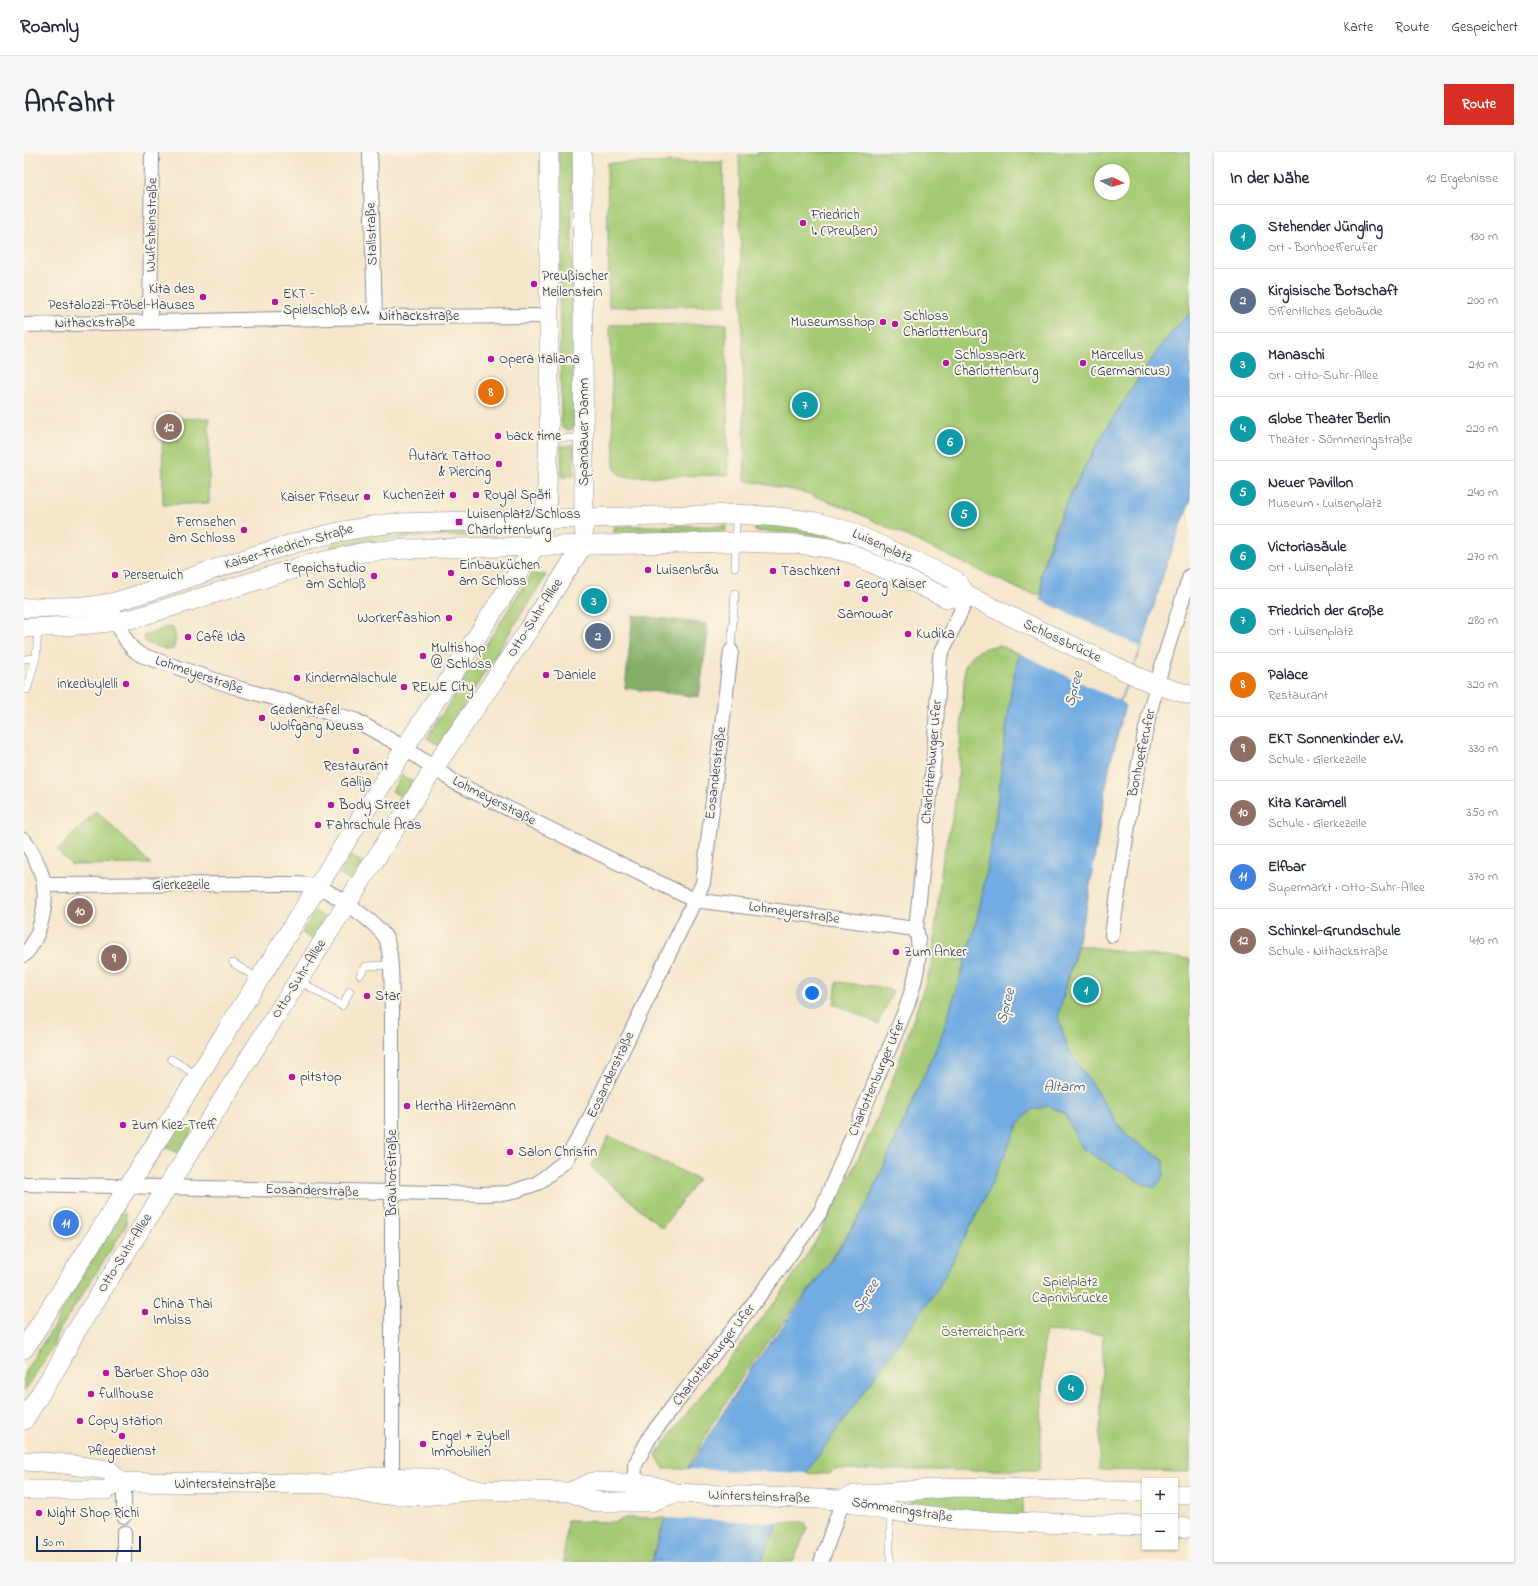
<!DOCTYPE html>
<html lang="de">
<head>
<meta charset="utf-8">
<style>
	body { margin:0; font-family:"Indie Flower",sans-serif; background:#f6f6f7; color:#1f2937 }
	.controls { position:absolute; right:12px; bottom:12px; display:grid; overflow:hidden; border-radius:0px; box-shadow:0 1px 3px #0004 }
	.controls button { width:36px; height:36px; display:grid; place-items:center; padding:0; border:0; border-bottom:1px solid #e0e1e3; background:#fff; color:#1f2937; font:20px sans-serif }
	.compass { position:absolute; left:1070px; top:12px; width:36px; height:36px; border-radius:50%; background:#fff; box-shadow:0 1px 3px #0004; rotate:95deg }
	.scale { position:absolute; left:12px; bottom:10px; width:105px; box-sizing:border-box; padding-left:4px; border:2px solid #1b2f5e; border-top:0; font-size:11px; line-height:14px; white-space:nowrap; color:#1b2f5e; -webkit-text-stroke:3px #fcf5e5; paint-order:stroke }
	.you { position:absolute; left:788px; top:841px; width:14px; height:14px; margin:-10px; border:3px solid #fff; border-radius:50%; background:#1a73e8; box-shadow:0 0 0 6px #1a73e833 }
	.badge { display:grid; place-items:center; width:26px; height:26px; border-radius:50%; background:#d93025; color:#fff; font-size:13px; font-weight:700 }
	.pin { position:absolute; translate:-50% -50%; border:2px solid #fff; box-shadow:0 1px 4px #0006 }
	.list { margin:0; padding:0; list-style:none }
	h2 { display:flex; justify-content:space-between; align-items:center; height:52px; margin:0; padding:0 16px; font-size:17px }
	h2 small { font-size:13px; font-weight:400; color:#747a83 }
	.list li { display:grid; grid-template-columns:26px 1fr auto; gap:12px; align-items:center; box-sizing:border-box; height:64px; padding:0 16px; border-top:1px solid #e0e1e3 }
	.list b { display:block; font-size:15px; white-space:nowrap }
	.list p { margin:0; font-size:13px; white-space:nowrap; color:#747a83 }
	.list em { font-size:13px; font-style:normal; color:#747a83 }
	.map { position:relative; flex:none; width:1166px; height:1410px; overflow:hidden; border-radius:0px }
	header { display:flex; align-items:center; gap:24px; box-sizing:border-box; height:56px; padding:0 20px; background:#fff; border-bottom:1px solid #e0e1e3 }
	header strong { font-size:19px }
	nav { display:flex; gap:22px; margin-inline-start:auto; font-size:14px }
	.intro { display:flex; align-items:center; justify-content:space-between; box-sizing:border-box; height:96px; padding:0 24px }
	h1 { margin:0; font-size:28px }
	.button { padding:10px 18px; border-radius:0px; background:#d93025; color:#fff; font-size:14px; font-weight:700 }
	main { display:flex; gap:24px; padding:0 24px }
	aside { flex:1; background:#fff; border-radius:0px; box-shadow:0 1px 3px #0004 }
	.map>svg:first-child { display:block }
</style>
</head>
<body>
<header>
<strong>Roamly</strong>
<nav><a>Karte</a><a>Route</a><a>Gespeichert</a></nav>
</header>
<div class="intro"><h1>Anfahrt</h1><a class="button">Route</a></div>
<main>
<div class="map">
<svg width="1166" height="1410" viewBox="0 0 1166 1410">
	<rect width="100%" height="100%" fill="#fcf5e5"/>
	<filter id="ink" filterUnits="userSpaceOnUse"><feTurbulence type="fractalNoise" baseFrequency=".025" numOctaves="2"/><feDisplacementMap in="SourceGraphic" scale="8" xChannelSelector="R" yChannelSelector="G"/><feConvolveMatrix kernelMatrix="1 2 1 2 8 2 1 2 1" color-interpolation-filters="sRGB"/></filter>
	<filter id="wash" filterUnits="userSpaceOnUse"><feTurbulence type="fractalNoise" baseFrequency=".012" numOctaves="4" result="noise"/><feDisplacementMap in="SourceGraphic" scale="16" xChannelSelector="R" yChannelSelector="G"/><feGaussianBlur stdDeviation="0.9" result="paint"/><feColorMatrix in="noise" values="0 0 0 0 0 0 0 0 0 0 0 0 0 0 0 0 0 1.4 0 .05"/><feComposite in="paint" operator="in"/></filter>
	<g filter="url(#wash)">
		<rect width="100%" height="100%" fill="#f5e6cb"/>
		<g fill="#a5ca75" stroke="#607c6a" fill-rule="evenodd">
			<polygon points="534,0 547,0 550,271 549,276 545,278 538,276 537,271"/>
			<path d="M734,0H1166V161C1142,184 1125,211 1107,238C1073,290 1039,347 1021,406C1018,418 1018,431 1018,443L999,439L825,357L782,341L721,328L715,3H734ZM1076,18H1100V42H1076Z"/>
			<polygon points="699,10 702,153 585,155 583,11"/>
			<polygon points="702,172 704,323 601,325 594,321 590,314 586,173"/>
			<polygon points="185,266 185,351 139,353 138,267"/>
			<polygon points="537,294 550,294 550,324 538,325"/>
			<polygon points="731,373 776,375 829,388 924,433 922,438 828,394 805,386 776,381 731,379"/>
			<polygon points="590,374 702,374 702,379 589,380"/>
			<polygon points="474,377 471,383 391,385 352,389 305,397 312,386 366,380"/>
			<polygon points="507,422 522,423 415,593 403,586"/>
			<path d="M143,475L149,476C152,482 152,491 149,497L144,498L122,491L120,487V484Z"/>
			<path d="M975,493L995,502L988,532L971,669L956,754L947,790L918,883L843,1052L798,1121L756,1174L718,1225L690,1269L663,1317H640L632,1303L659,1266L755,1145L790,1092L819,1038L850,974L871,921L907,815L919,705L929,664L934,626L941,514C948,499 959,496 975,493Z"/>
			<polygon points="378,623 389,630 379,646 368,639"/>
			<polygon points="72,659 127,712 47,713 33,699"/>
			<polygon points="327,703 338,711 327,729 315,722"/>
			<polygon points="291,759 304,768 291,789 278,781"/>
			<polygon points="1054,793 1131,804 1166,807 1166,1320 1075,1318 1079,1182 1020,1179 1016,1318 810,1318 806,1322 782,1321 914,1136 956,1056 995,971 1007,958 1025,954 1040,961 1059,997 1119,1032 1131,1036 1140,1023 1140,1008 1102,983 1044,898 1034,864"/>
			<polygon points="813,830 856,835 869,839 854,872 813,853 810,853"/>
			<polygon points="157,969 169,977 154,1001 140,995"/>
			<polygon points="585,984 674,1027 638,1076 567,1015"/>
			<polygon points="99,1060 102,1063 102,1074 32,1183 30,1193 0,1240 0,1221 30,1174 62,1117"/>
			<polygon points="999,1341 999,1365 887,1357 887,1343"/>
			<polygon points="602,1366 641,1366 627,1410 539,1410 543,1369 589,1370"/>
			<polygon points="778,1370 782,1372 783,1376 769,1410 737,1410 748,1384 755,1371"/>
		</g>
		<polygon fill="#84ae66" stroke="#506e62" points="609,463 683,472 684,480 675,545 601,536"/>
		<path fill="#72ace2" stroke="#466ea0" d="M1166,161V349L1141,416L1118,494L1096,549L1101,553L1085,616L1062,757L1034,864L1044,898L1102,983L1140,1008V1023L1131,1036L1119,1032L1059,997L1040,961L1025,954L1007,958L995,971L956,1056L914,1136L782,1321L748,1384L737,1410H627L640,1372L664,1317L726,1218L785,1139L819,1091L843,1052L918,883L947,790L956,754L971,669L988,532L997,495L1018,443V426L1016,425C1035,358 1069,296 1107,238C1125,210 1142,184 1166,161Z"/>
		<g fill="#f5e6cb">
			<polygon points="1014,447 1117,495 1095,549 993,500"/>
			<polygon points="662,1317 784,1321 772,1341 758,1371 640,1366"/>
		</g>
	</g>
	<g filter="url(#ink)">
		<g fill="none" stroke-linecap="round" stroke-linejoin="round">
			<defs>
				<g id="lane">
					<polyline points="525,286 559,286"/>
					<polyline points="711,415 712,363"/>
					<polyline points="707,499 711,441"/>
					<polyline points="0,507 12,506"/>
					<polyline points="0,538 3,538 12,506 14,477"/>
					<polyline points="209,811 235,827"/>
					<polyline points="336,823 342,814 366,813"/>
					<polyline points="274,828 318,854 326,839"/>
					<polyline points="147,907 174,924"/>
					<polyline points="866,1410 866,1360"/>
				</g>
				<g id="street">
					<polyline points="346,0 351,165"/>
					<polyline points="126,170 128,0"/>
					<polyline points="0,173 351,165 526,164"/>
					<path d="M90,460C95,475 102,495 117,503L217,537L331,568L381,596L432,631L670,748L892,777"/>
					<path d="M0,688C9,701 18,718 20,734C23,754 15,789 0,803"/>
					<path d="M20,733L260,732C270,732 284,731 294,735C308,740 360,775 363,789C369,810 367,835 368,857V1335"/>
					<path d="M1088,783C1099,706 1109,630 1127,555C1138,511 1152,467 1166,424"/>
					<polyline points="0,1032 459,1042 485,1041 514,1031 540,1010 561,976 679,731 707,499"/>
					<polyline points="100,1330 100,1364"/>
					<path d="M610,1341L611,1313L627,1283L746,1130L797,1059L883,854C891,830 899,802 892,777L910,605L916,504L944,444"/>
					<polyline points="100,1381 100,1410"/>
					<polyline points="797,1410 819,1348"/>
				</g>
				<g id="secondary">
					<polyline points="558,0 560,379"/>
					<path d="M0,456L68,454L87,451C182,424 272,381 371,371L712,362L755,365L792,370L827,380L931,428L944,444L1114,525L1133,533L1166,543"/>
					<path d="M0,476C37,475 75,473 111,466L279,414L340,400L381,397L711,390L775,392L805,396L826,401L923,446L944,444"/>
					<polyline points="0,1197 128,997 388,585 512,393 522,368 525,275 525,0"/>
					<polyline points="0,1268 36,1210 49,1184 332,737 418,604 504,479 559,393"/>
					<polyline points="0,1309 33,1311 85,1318 96,1330"/>
					<polyline points="313,1334 347,1342 400,1344 453,1338 546,1340 569,1349 576,1350 626,1350 651,1341"/>
					<polyline points="0,1338 82,1338 96,1330 306,1332 347,1325 405,1326 453,1338"/>
					<polyline points="546,1340 569,1330 576,1330 624,1332 651,1341 819,1348 842,1355 867,1359 948,1369 1121,1374"/>
					<polyline points="1151,1342 1166,1342"/>
					<polyline points="820,1347 830,1343 934,1335 1121,1340"/>
					<polyline points="1151,1375 1166,1376"/>
				</g>
			</defs>
			<use href="#lane" stroke="#888a94" stroke-width="8"/>
			<use href="#street" stroke="#888a94" stroke-width="16"/>
			<use href="#secondary" stroke="#888a94" stroke-width="20"/>
			<use href="#lane" stroke="#fff" stroke-width="7"/>
			<use href="#street" stroke="#fff" stroke-width="14"/>
			<use href="#secondary" stroke="#fff" stroke-width="19"/>
		</g>
	</g>
	<g fill="#b5179e" stroke="#fcf5e5" stroke-width="1.5">
		<circle cx="779" cy="71" r="4"/>
		<circle cx="510" cy="132" r="4"/>
		<circle cx="179" cy="145" r="4"/>
		<circle cx="251" cy="150" r="4"/>
		<circle cx="859" cy="170" r="4"/>
		<circle cx="871" cy="172" r="4"/>
		<circle cx="467" cy="207" r="4"/>
		<circle cx="922" cy="211" r="4"/>
		<circle cx="1059" cy="211" r="4"/>
		<circle cx="474" cy="284" r="4"/>
		<circle cx="475" cy="312" r="4"/>
		<circle cx="429" cy="343" r="4"/>
		<circle cx="452" cy="343" r="4"/>
		<circle cx="343" cy="345" r="4"/>
		<rect x="431" y="366" width="8" height="8" rx="2"/>
		<circle cx="220" cy="378" r="4"/>
		<circle cx="624" cy="418" r="4"/>
		<circle cx="749" cy="419" r="4"/>
		<circle cx="427" cy="421" r="4"/>
		<circle cx="91" cy="423" r="4"/>
		<circle cx="350" cy="424" r="4"/>
		<circle cx="823" cy="432" r="4"/>
		<circle cx="841" cy="447" r="4"/>
		<circle cx="425" cy="466" r="4"/>
		<circle cx="884" cy="482" r="4"/>
		<circle cx="164" cy="485" r="4"/>
		<circle cx="399" cy="504" r="4"/>
		<circle cx="522" cy="523" r="4"/>
		<circle cx="273" cy="526" r="4"/>
		<circle cx="102" cy="532" r="4"/>
		<circle cx="380" cy="535" r="4"/>
		<circle cx="238" cy="566" r="4"/>
		<circle cx="332" cy="599" r="4"/>
		<circle cx="307" cy="653" r="4"/>
		<circle cx="294" cy="673" r="4"/>
		<circle cx="872" cy="800" r="4"/>
		<circle cx="343" cy="844" r="4"/>
		<circle cx="268" cy="925" r="4"/>
		<circle cx="383" cy="954" r="4"/>
		<circle cx="99" cy="973" r="4"/>
		<circle cx="486" cy="1000" r="4"/>
		<circle cx="121" cy="1160" r="4"/>
		<circle cx="82" cy="1221" r="4"/>
		<circle cx="67" cy="1242" r="4"/>
		<circle cx="56" cy="1269" r="4"/>
		<circle cx="98" cy="1284" r="4"/>
		<circle cx="399" cy="1292" r="4"/>
		<circle cx="15" cy="1361" r="4"/>
	</g>
	<g text-anchor="middle" dominant-baseline="central" stroke-width="4" stroke-linejoin="round" paint-order="stroke">
		<g font-size="14" fill="#1b2f5e" stroke="#fcf5e5" text-anchor="start">
			<text x="787" y="63">Friedrich<tspan x="787" dy="16">I. (Preußen)</tspan></text>
			<text x="518" y="124">Preußischer<tspan x="518" dy="16">Meilenstein</tspan></text>
			<text x="171" y="137" text-anchor="end">Kita des<tspan x="171" dy="16">Pestalozzi-Fröbel-Hauses</tspan></text>
			<text x="259" y="142">EKT -<tspan x="259" dy="16">Spielschloß e.V.</tspan></text>
			<text x="879" y="164">Schloss<tspan x="879" dy="16">Charlottenburg</tspan></text>
			<text x="851" y="170" text-anchor="end">Museumsshop</text>
			<text x="930" y="203">Schlosspark<tspan x="930" dy="16">Charlottenburg</tspan></text>
			<text x="1067" y="203">Marcellus<tspan x="1067" dy="16">(Germanicus)</tspan></text>
			<text x="475" y="207">Opera Italiana</text>
			<text x="482" y="284">back time</text>
			<text x="467" y="304" text-anchor="end">Autark Tattoo<tspan x="467" dy="16">&amp; Piercing</tspan></text>
			<text x="421" y="343" text-anchor="end">KuchenZeit</text>
			<text x="460" y="343">Royal Späti</text>
			<text x="335" y="345" text-anchor="end">Kaiser Friseur</text>
			<text x="443" y="362">Luisenplatz/Schloss<tspan x="443" dy="16">Charlottenburg</tspan></text>
			<text x="212" y="370" text-anchor="end">Fernsehen<tspan x="212" dy="16">am Schloss</tspan></text>
			<text x="435" y="413">Einbauküchen<tspan x="435" dy="16">am Schloss</tspan></text>
			<text x="342" y="416" text-anchor="end">Teppichstudio<tspan x="342" dy="16">am Schloß</tspan></text>
			<text x="632" y="418">Luisenbräu</text>
			<text x="757" y="419">Taschkent</text>
			<text x="99" y="423">Perserwich</text>
			<text x="831" y="432">Georg Kaiser</text>
			<text x="841" y="462" text-anchor="middle">Samowar</text>
			<text x="417" y="466" text-anchor="end">Workerfashion</text>
			<text x="892" y="482">Kudika</text>
			<text x="172" y="485">Café Ida</text>
			<text x="407" y="496">Multishop<tspan x="407" dy="16">@ Schloss</tspan></text>
			<text x="530" y="523">Daniele</text>
			<text x="281" y="526">Kindermalschule</text>
			<text x="94" y="532" text-anchor="end">inkedbylelli</text>
			<text x="388" y="535">REWE City</text>
			<text x="246" y="558">Gedenktafel<tspan x="246" dy="16">Wolfgang Neuss</tspan></text>
			<text x="332" y="614" text-anchor="middle">Restaurant<tspan x="332" dy="16">Galija</tspan></text>
			<text x="315" y="653">Body Street</text>
			<text x="302" y="673">Fahrschule Aras</text>
			<text x="880" y="800">Zum Anker</text>
			<text x="351" y="844">Star</text>
			<text x="276" y="925">pitstop</text>
			<text x="391" y="954">Hertha Hitzemann</text>
			<text x="107" y="973">Zum Kiez-Treff</text>
			<text x="494" y="1000">Salon Christin</text>
			<text x="129" y="1152">China Thai<tspan x="129" dy="16">Imbiss</tspan></text>
			<text x="90" y="1221">Barber Shop 030</text>
			<text x="75" y="1242">fullhouse</text>
			<text x="64" y="1269">Copy station</text>
			<text x="407" y="1284">Engel + Zybell<tspan x="407" dy="16">Immobilien</tspan></text>
			<text x="98" y="1299" text-anchor="middle">Pflegedienst</text>
			<text x="23" y="1361">Night Shop Richi</text>
		</g>
		<g font-size="14" fill="#1b2f5e" stroke="#fcf5e5">
			<text transform="translate(128 73) rotate(-89)">Wulfsheinstraße</text>
			<text transform="translate(348 82) rotate(-92)">Stallstraße</text>
			<text x="395" y="164">Nithackstraße</text>
			<text transform="translate(71 171) rotate(-1)">Nithackstraße</text>
			<text transform="translate(560 280) rotate(-90)">Spandauer Damm</text>
			<text transform="translate(858 394) rotate(24)">Luisenplatz</text>
			<text transform="translate(265 395) rotate(-16)">Kaiser-Friedrich-Straße</text>
			<text transform="translate(511 466) rotate(-57)">Otto-Suhr-Allee</text>
			<text transform="translate(1038 489) rotate(25)">Schlossbrücke</text>
			<text transform="translate(175 523) rotate(19)">Lohmeyerstraße</text>
			<text transform="translate(1118 601) rotate(-78)">Bonhoefferufer</text>
			<text transform="translate(908 610) rotate(-85)">Charlottenburger Ufer</text>
			<text transform="translate(692 621) rotate(-83)">Eosanderstraße</text>
			<text transform="translate(470 649) rotate(27)">Lohmeyerstraße</text>
			<text x="157" y="733">Gierkezeile</text>
			<text transform="translate(770 761) rotate(8)">Lohmeyerstraße</text>
			<text transform="translate(275 827) rotate(-58)">Otto-Suhr-Allee</text>
			<text transform="translate(587 923) rotate(-65)">Eosanderstraße</text>
			<text transform="translate(853 926) rotate(-67)">Charlottenburger Ufer</text>
			<text transform="translate(368 1021) rotate(-90)">Brauhofstraße</text>
			<text transform="translate(288 1039) rotate(2)">Eosanderstraße</text>
			<text transform="translate(101 1101) rotate(-58)">Otto-Suhr-Allee</text>
			<text transform="translate(690 1203) rotate(-52)">Charlottenburger Ufer</text>
			<text x="201" y="1332">Wintersteinstraße</text>
			<text transform="translate(735 1345) rotate(2)">Wintersteinstraße</text>
			<text transform="translate(878 1358) rotate(9)">Sömmeringstraße</text>
		</g>
		<g font-size="14" fill="#3e5664" stroke="#fcf5e5">
			<text x="1046" y="1130">Spielplatz<tspan x="1046" dy="16">Caprivibrücke</tspan></text>
			<text x="959" y="1180">Österreichpark</text>
		</g>
		<g font-size="15" font-style="italic" fill="#355486" stroke="#fcf5e5">
			<text transform="translate(1050 537) rotate(-75)">Spree</text>
			<text transform="translate(982 854) rotate(-75)">Spree</text>
			<text x="1040" y="935">Altarm</text>
			<text transform="translate(842 1144) rotate(-57)">Spree</text>
		</g>
	</g>
</svg>
<div class="controls">
<button>+</button>
<button>−</button>
</div>
<svg class="compass" viewBox="-18 -18 36 36"><path d="M0-13l5 13h-10z" fill="#e53935"/><path d="M0 13l5-13h-10z" fill="#747a83"/></svg>
<div class="scale">50 m</div>
<div class="you"></div>
<div class="pin badge" style="left:1062px;top:838px;background:#0f9aa8">1</div>
<div class="pin badge" style="left:574px;top:484px;background:#5c6f8a">2</div>
<div class="pin badge" style="left:570px;top:449px;background:#0f9aa8">3</div>
<div class="pin badge" style="left:1047px;top:1236px;background:#0f9aa8">4</div>
<div class="pin badge" style="left:940px;top:362px;background:#0f9aa8">5</div>
<div class="pin badge" style="left:926px;top:290px;background:#0f9aa8">6</div>
<div class="pin badge" style="left:781px;top:253px;background:#0f9aa8">7</div>
<div class="pin badge" style="left:467px;top:240px;background:#e8710a">8</div>
<div class="pin badge" style="left:90px;top:806px;background:#8d6e63">9</div>
<div class="pin badge" style="left:56px;top:759px;background:#8d6e63">10</div>
<div class="pin badge" style="left:42px;top:1071px;background:#3f7fe0">11</div>
<div class="pin badge" style="left:145px;top:275px;background:#8d6e63">12</div>
</div>
<aside>
<h2>In der Nähe<small>12 Ergebnisse</small></h2>
<ul class="list">
<li><span class="badge" style="background:#0f9aa8">1</span><div><b>Stehender Jüngling</b><p>Ort · Bonhoefferufer</p></div><em>130 m</em></li>
<li><span class="badge" style="background:#5c6f8a">2</span><div><b>Kirgisische Botschaft</b><p>Öffentliches Gebäude</p></div><em>200 m</em></li>
<li><span class="badge" style="background:#0f9aa8">3</span><div><b>Manaschi</b><p>Ort · Otto-Suhr-Allee</p></div><em>210 m</em></li>
<li><span class="badge" style="background:#0f9aa8">4</span><div><b>Globe Theater Berlin</b><p>Theater · Sömmeringstraße</p></div><em>220 m</em></li>
<li><span class="badge" style="background:#0f9aa8">5</span><div><b>Neuer Pavillon</b><p>Museum · Luisenplatz</p></div><em>240 m</em></li>
<li><span class="badge" style="background:#0f9aa8">6</span><div><b>Victoriasäule</b><p>Ort · Luisenplatz</p></div><em>270 m</em></li>
<li><span class="badge" style="background:#0f9aa8">7</span><div><b>Friedrich der Große</b><p>Ort · Luisenplatz</p></div><em>280 m</em></li>
<li><span class="badge" style="background:#e8710a">8</span><div><b>Palace</b><p>Restaurant</p></div><em>320 m</em></li>
<li><span class="badge" style="background:#8d6e63">9</span><div><b>EKT Sonnenkinder e.V.</b><p>Schule · Gierkezeile</p></div><em>330 m</em></li>
<li><span class="badge" style="background:#8d6e63">10</span><div><b>Kita Karamell</b><p>Schule · Gierkezeile</p></div><em>350 m</em></li>
<li><span class="badge" style="background:#3f7fe0">11</span><div><b>Elfbar</b><p>Supermarkt · Otto-Suhr-Allee</p></div><em>370 m</em></li>
<li><span class="badge" style="background:#8d6e63">12</span><div><b>Schinkel-Grundschule</b><p>Schule · Nithackstraße</p></div><em>410 m</em></li>
</ul>
</aside>
</main>
</body>
</html>
